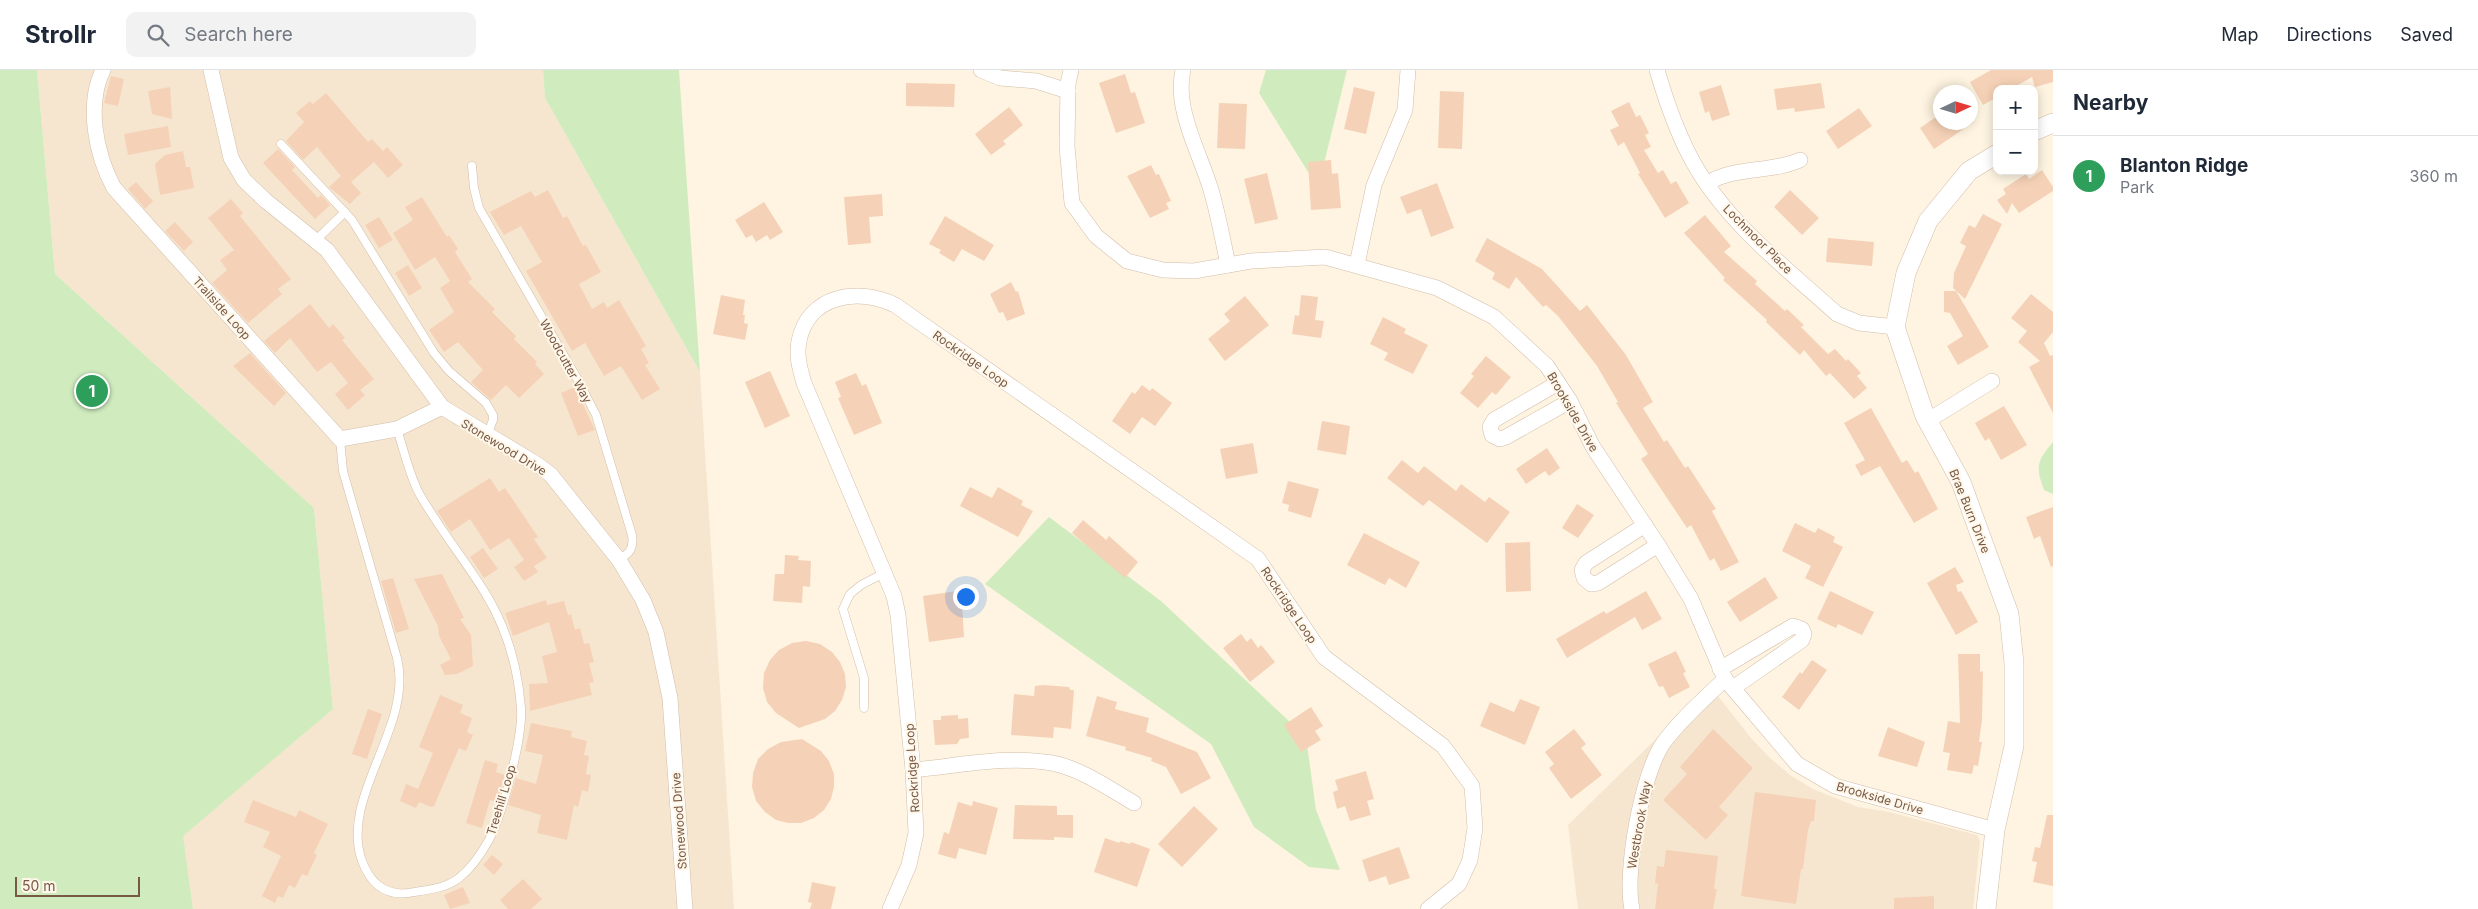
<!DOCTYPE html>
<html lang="en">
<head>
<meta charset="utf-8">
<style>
	body { margin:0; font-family:Inter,sans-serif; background:#f2f2f3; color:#1f2937 }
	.controls { position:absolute; right:15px; top:15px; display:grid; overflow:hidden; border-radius:10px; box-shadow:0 2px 12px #0003 }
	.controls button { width:45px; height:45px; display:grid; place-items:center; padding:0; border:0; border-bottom:1px solid #e0e1e3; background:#fff; color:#1f2937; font:25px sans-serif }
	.compass { position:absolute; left:1933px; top:15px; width:45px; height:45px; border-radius:50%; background:#fff; box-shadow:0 2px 12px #0003; rotate:86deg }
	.scale { position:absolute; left:15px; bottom:12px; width:125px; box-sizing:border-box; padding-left:5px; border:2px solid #775946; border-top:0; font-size:14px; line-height:18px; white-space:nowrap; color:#775946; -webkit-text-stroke:4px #fff7e9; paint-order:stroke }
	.you { position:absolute; left:965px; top:526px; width:18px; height:18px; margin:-12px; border:4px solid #fff; border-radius:50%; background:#1a73e8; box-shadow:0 0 0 8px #1a73e833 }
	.badge { display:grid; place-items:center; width:32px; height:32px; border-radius:50%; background:#f06c3d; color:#fff; font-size:16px; font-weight:700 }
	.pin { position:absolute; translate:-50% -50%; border:2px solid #fff; box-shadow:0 1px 5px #0006 }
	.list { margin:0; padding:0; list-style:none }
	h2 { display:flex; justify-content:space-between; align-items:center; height:65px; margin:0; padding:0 20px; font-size:21px }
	h2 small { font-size:16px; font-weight:400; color:#747a83 }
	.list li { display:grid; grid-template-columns:32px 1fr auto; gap:15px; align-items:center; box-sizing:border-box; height:80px; padding:0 20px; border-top:1px solid #e0e1e3 }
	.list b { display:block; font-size:19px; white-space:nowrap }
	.list p { margin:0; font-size:16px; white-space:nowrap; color:#747a83 }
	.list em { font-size:16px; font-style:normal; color:#747a83 }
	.icon { flex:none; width:28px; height:28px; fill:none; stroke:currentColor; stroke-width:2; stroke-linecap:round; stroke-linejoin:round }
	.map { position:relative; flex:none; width:2053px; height:839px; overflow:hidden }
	header { display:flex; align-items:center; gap:30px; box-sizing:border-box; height:70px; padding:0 25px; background:#fff; border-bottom:1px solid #e0e1e3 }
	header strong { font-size:24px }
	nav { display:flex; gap:28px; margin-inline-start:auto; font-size:18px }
	.search { width:350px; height:45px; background:#f2f2f3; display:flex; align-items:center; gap:12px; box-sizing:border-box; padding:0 18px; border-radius:10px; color:#747a83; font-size:19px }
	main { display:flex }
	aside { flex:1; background:#fff }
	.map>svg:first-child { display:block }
</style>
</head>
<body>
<header>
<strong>Strollr</strong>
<div class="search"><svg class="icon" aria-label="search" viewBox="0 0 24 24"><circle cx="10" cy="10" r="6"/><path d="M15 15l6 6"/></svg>Search here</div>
<nav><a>Map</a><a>Directions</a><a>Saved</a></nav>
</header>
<main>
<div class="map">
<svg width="2053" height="839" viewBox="0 0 2053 839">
	<rect width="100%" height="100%" fill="#fef4e1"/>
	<g fill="#f6e6cf">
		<polygon points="37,0 543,0 545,28 700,302 734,839 193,839 182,766 333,639 314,438 55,204"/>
		<polygon points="1710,616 1751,668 1769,687 1790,705 1813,719 1858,737 1889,742 1977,765 1980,771 1973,839 1578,839 1568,755"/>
	</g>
	<g fill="#d0ecbf">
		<polygon points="0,0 37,0 55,204 314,438 333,639 183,766 193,839 0,839"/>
		<polygon points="543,0 679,0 700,302 545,28"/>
		<polygon points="1266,0 1347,0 1318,118 1259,23"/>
		<path d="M2053,372V424L2044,420C2035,396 2037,391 2053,372Z"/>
		<polygon points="1049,447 1161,531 1306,667 1316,740 1340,800 1309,797 1254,757 1211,674 985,514"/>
	</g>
	<g fill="#f5d2b7">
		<polygon points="1991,0 2053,0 2053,12 2035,17 2032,7 2011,19 1997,19 1997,27 1983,35 1970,12"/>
		<polygon points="1125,4 1131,23 1135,22 1145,53 1116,63 1099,13"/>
		<polygon points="111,6 124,9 118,36 104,33"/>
		<polygon points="906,13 955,14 954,37 906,36"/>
		<polygon points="1821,13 1825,38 1795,42 1794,38 1777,40 1774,19"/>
		<polygon points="1721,15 1730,45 1712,51 1709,41 1705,43 1699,22"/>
		<polygon points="170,17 172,49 152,44 148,21"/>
		<polygon points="1354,17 1375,22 1366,64 1344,59"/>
		<polygon points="1440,21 1464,22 1462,79 1438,78"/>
		<polygon points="326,23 368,72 372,69 383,81 387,77 403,95 388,108 374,92 351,112 361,123 350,134 329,117 341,106 317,77 303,90 286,71 304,52 296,43 310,31 313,34"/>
		<polygon points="1629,32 1636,47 1640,45 1649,63 1645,65 1651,77 1644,80 1658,103 1663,100 1671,114 1676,111 1689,133 1665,148 1638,104 1640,103 1624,72 1618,76 1610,60 1619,56 1611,41"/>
		<polygon points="1219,33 1247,34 1245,79 1217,78"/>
		<polygon points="1009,37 1023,55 1003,71 1006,74 991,85 975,64"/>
		<polygon points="1859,38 1872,56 1838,79 1826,61"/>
		<polygon points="1940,44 1940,52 1974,52 1934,79 1920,58"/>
		<polygon points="168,56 171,77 128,85 124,64"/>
		<polygon points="278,79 295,97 292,100 318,128 321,125 330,135 315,149 263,93"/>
		<polygon points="183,81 186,97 190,97 194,118 160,125 155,94 165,85"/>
		<polygon points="1331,90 1332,104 1338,103 1341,138 1311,140 1308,92"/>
		<polygon points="1151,95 1156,105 1159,104 1171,131 1166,133 1169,139 1150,148 1127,106"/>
		<polygon points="2042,100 2053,117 2053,121 2019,143 2012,133 2007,144 1997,130 2006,124 2003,119 2026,104 2029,109"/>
		<polygon points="1267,103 1278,149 1255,154 1244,109"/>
		<polygon points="136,112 153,131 145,139 128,119"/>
		<polygon points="1437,113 1454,158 1431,167 1421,139 1407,144 1400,127"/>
		<polygon points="548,120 563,148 567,146 583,176 586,175 601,202 579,214 592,239 604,232 607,238 619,230 646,276 641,279 649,293 645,295 660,319 642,330 621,296 604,306 585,273 572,281 526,201 542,192 521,156 504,165 490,142 531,121 535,127"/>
		<polygon points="1790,120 1819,148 1802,165 1774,137"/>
		<polygon points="882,124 883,146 869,147 871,173 848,175 844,127"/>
		<polygon points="422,127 447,167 449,165 458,179 455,182 472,209 468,212 495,239 492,242 516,266 514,269 537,292 535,294 544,304 519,328 506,315 491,330 471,312 483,300 458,272 444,282 429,260 454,242 440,218 450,211 435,187 415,200 393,163 413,150 405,137"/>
		<polygon points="231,129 243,143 240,146 291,209 278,219 282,224 248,253 212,213 227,200 220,190 234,180 208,148"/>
		<polygon points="764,132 783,162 770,170 767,165 756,172 752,165 746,168 735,150"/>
		<polygon points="1983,144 2002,154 1965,229 1953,218 1954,203 1966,176 1960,173 1969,155 1975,158"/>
		<polygon points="1705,145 1731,176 1724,182 1757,211 1755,214 1785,241 1787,239 1804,255 1801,257 1828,284 1835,279 1846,291 1848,289 1861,303 1857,306 1867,318 1854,329 1830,303 1826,306 1804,280 1800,285 1766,252 1767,250 1723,210 1725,208 1684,163"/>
		<polygon points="945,146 994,175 984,191 962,179 954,192 939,183 941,180 929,174"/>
		<polygon points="379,147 393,170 379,178 365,155"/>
		<polygon points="175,152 193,172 184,181 165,161"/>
		<polygon points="1487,168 1542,199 1580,241 1587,235 1626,285 1653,332 1643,338 1664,372 1667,370 1685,398 1688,396 1716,439 1712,441 1739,492 1721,501 1714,488 1710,491 1691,455 1687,458 1641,389 1648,384 1616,333 1618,332 1597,296 1558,246 1546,235 1543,237 1516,207 1509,219 1492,209 1495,203 1475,191"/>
		<polygon points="1828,168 1874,172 1872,196 1826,192"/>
		<polygon points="408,195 422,218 409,226 395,203"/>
		<polygon points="1011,212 1016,222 1018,221 1025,244 1007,251 1003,242 999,243 990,224"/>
		<polygon points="1944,221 1956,221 1989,277 1958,295 1947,276 1963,266 1950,243 1944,242"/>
		<polygon points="2031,224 2053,242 2053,262 2044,273 2050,286 2053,285 2053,343 2029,297 2040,291 2018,272 2027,261 2011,248"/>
		<polygon points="721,225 745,230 743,245 745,245 744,253 748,254 745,270 713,264"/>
		<polygon points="1301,225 1318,227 1315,250 1324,251 1321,268 1292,264 1295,245 1299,246"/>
		<polygon points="1245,226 1269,255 1225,291 1208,269 1230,251 1224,244"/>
		<polygon points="310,234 329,258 333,254 345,268 342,270 374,309 360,320 365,325 348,340 335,324 348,313 331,292 317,302 290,268 275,283 264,271"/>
		<polygon points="1383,247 1406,259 1404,263 1428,275 1413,304 1384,290 1388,283 1370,274"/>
		<polygon points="250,283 286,323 274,336 233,296"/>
		<polygon points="1486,286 1511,307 1496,325 1492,322 1478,338 1460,323 1474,306 1471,304"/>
		<polygon points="770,301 790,346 765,358 745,312"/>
		<polygon points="856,303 862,316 866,314 882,353 854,365 838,328 841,327 835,312"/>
		<polygon points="1142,315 1150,321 1152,318 1172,333 1155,356 1142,347 1130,364 1112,351 1132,322 1135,324"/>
		<polygon points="575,317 595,360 578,366 561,323"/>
		<polygon points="2004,336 2027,375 2001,390 1989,368 1985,371 1975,353"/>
		<polygon points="1871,338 1902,393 1907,390 1915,403 1918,401 1938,439 1914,453 1880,396 1861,406 1855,395 1865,390 1844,353"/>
		<polygon points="1322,351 1350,356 1346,385 1317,380"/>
		<polygon points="1253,373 1258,403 1226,409 1220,379"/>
		<polygon points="1547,378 1560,398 1549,406 1545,401 1526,414 1516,399"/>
		<polygon points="1402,390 1418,403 1424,396 1456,421 1461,414 1485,432 1489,427 1510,442 1487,473 1429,430 1423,436 1387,408"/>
		<polygon points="490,408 499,422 505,418 538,467 534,469 547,488 534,496 538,502 524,511 514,497 524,490 509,468 490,480 470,449 451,462 437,441"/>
		<polygon points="1288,411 1319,419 1311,448 1288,441 1289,435 1282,433"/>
		<polygon points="970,417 992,428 998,417 1023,431 1021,435 1033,441 1018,467 960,436"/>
		<polygon points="1577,434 1594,445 1578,468 1562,458"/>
		<polygon points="2053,437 2053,496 2051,497 2040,466 2034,469 2026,447"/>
		<polygon points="1083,450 1106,470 1109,466 1138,492 1125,508 1072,463"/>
		<polygon points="1795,453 1815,463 1818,458 1835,467 1833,472 1843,477 1823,517 1805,508 1811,496 1782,481"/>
		<polygon points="1364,463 1420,492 1406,518 1389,508 1385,515 1347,495"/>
		<polygon points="1530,472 1531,521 1506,522 1505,473"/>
		<polygon points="483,478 498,499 484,508 470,487"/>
		<polygon points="785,485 799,486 798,490 811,491 810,517 803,516 802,533 773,531 775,504 784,504"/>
		<polygon points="1955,497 1964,512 1956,515 1958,522 1961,521 1978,552 1956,565 1927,513"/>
		<polygon points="442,504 464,548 460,549 471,565 473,596 457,604 445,605 440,595 451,589 439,566 438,556 414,509"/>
		<polygon points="1765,507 1778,528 1740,552 1727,532"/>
		<polygon points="393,508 409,559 396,563 381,511"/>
		<polygon points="957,521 958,532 962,532 964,567 929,572 923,526"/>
		<polygon points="1646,521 1662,549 1642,560 1635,547 1567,588 1556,569 1604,541 1606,544"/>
		<polygon points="1830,521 1874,542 1862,565 1838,554 1836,558 1817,549"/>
		<polygon points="546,530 547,535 564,531 568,545 571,544 575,560 580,558 584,574 589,573 594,592 589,593 594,612 589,613 592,625 530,641 529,614 548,613 542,586 557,582 549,552 513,566 505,543"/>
		<polygon points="1241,564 1247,572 1251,568 1258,578 1261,575 1275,592 1250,612 1223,578"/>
		<polygon points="806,571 820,574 832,582 840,592 845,604 846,617 842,630 835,641 825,649 799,658 776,643 767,632 763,618 764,603 770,590 779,580 792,573"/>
		<polygon points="1676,581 1686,602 1683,603 1690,617 1669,628 1663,616 1659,617 1648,594"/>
		<polygon points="1958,584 1980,584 1980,602 1983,601 1982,650 1979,672 1982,672 1978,696 1974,695 1972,704 1947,700 1950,683 1943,682 1948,651 1960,653"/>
		<polygon points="1812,590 1827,600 1799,640 1782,627 1800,602 1802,604"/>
		<polygon points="1043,615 1069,617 1070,620 1074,620 1071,659 1054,657 1053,668 1011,665 1014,624 1034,626 1035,616"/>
		<polygon points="440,625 463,635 460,643 472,648 467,662 473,665 466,681 459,678 434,736 431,737 419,732 416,738 400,731 406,714 418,719 433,683 419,677"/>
		<polygon points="1097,626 1117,632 1115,639 1149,648 1146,662 1197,682 1211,708 1181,724 1166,697 1151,691 1152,688 1125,680 1126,677 1086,666"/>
		<polygon points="1520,629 1540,637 1525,675 1480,656 1490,632 1514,642"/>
		<polygon points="1311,637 1323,656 1315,661 1321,670 1301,682 1284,655"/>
		<polygon points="368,639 382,644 367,689 352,684"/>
		<polygon points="958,645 958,649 968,648 969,668 960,669 957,674 935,675 933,650 941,650 941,646"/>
		<polygon points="531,653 572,661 571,667 587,671 584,685 589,686 586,704 591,705 588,722 582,720 578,737 574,735 567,770 537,763 541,745 508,735 516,708 536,714 543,685 525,681"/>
		<polygon points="1888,657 1925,672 1917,697 1878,686"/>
		<polygon points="1574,659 1586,674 1581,678 1602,705 1571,729 1549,698 1554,694 1545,682"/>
		<polygon points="1713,659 1753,698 1719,737 1728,745 1706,770 1663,730 1687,704 1680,697"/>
		<polygon points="802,669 821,681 829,691 834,704 834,717 831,729 824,740 814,748 801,753 788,753 776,750 765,742 756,731 752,717 753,703 758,689 768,679 781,672"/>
		<polygon points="485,690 498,694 496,702 505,705 497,732 490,730 482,758 466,753"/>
		<polygon points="1366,701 1374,729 1367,731 1371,745 1350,751 1345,736 1337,739 1333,722 1338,720 1335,710"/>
		<polygon points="1755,722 1816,730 1814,751 1811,751 1808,760 1803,799 1801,799 1796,834 1741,826"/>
		<polygon points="253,730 296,747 299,740 328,754 314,783 317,785 307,806 302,804 295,818 289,815 283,828 278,826 275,833 262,826 281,786 263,777 270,762 244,752"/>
		<polygon points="973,731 998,738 986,785 959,778 956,789 938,784 944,762 949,764 958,732 972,736"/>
		<polygon points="1015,735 1057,736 1057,745 1073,745 1073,768 1054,767 1054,770 1013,769"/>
		<polygon points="1194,736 1218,759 1182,797 1158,774"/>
		<polygon points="2047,745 2053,745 2053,816 2033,812 2037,792 2032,791 2035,777 2040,778"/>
		<polygon points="1105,768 1119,773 1120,771 1130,774 1131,772 1150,779 1137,817 1094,802"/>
		<polygon points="1399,777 1410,808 1389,815 1386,806 1369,812 1362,790"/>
		<polygon points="1666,780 1718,786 1714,819 1717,819 1713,839 1655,839 1658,814 1655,813 1657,796 1664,797"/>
		<polygon points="492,785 503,794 494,805 483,795"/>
		<polygon points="523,809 542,829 531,839 508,839 500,830"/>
		<polygon points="812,812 836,817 831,839 810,839 812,833 808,832"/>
		<polygon points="463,817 470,833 450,839 444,825"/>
		<polygon points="1934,826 1934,839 1894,839 1894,828"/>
	</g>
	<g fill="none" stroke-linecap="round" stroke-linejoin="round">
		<defs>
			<g id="service">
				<polyline points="281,74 352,150 434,283 449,301 486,333 493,345 493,350 487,365"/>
				<path d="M472,96L474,118L479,138L578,310L596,345L632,465C634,478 630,483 619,490"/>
				<polyline points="316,170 345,142"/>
				<path d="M340,369L343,401L397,588C414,657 339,726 362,791C370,812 384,826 408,823C425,820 445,819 459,808C472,798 481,784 489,770C503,743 523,667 521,638C518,598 506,556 484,521C464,489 439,458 420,425C409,405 404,380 397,359"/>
				<polyline points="864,638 864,608 843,539 850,524 861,515 884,503"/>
			</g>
			<g id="minor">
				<path d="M103,0C86,35 96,85 114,118L340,369L397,359L442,337"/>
				<polyline points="211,0 231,88 244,110 266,131 327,180 442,337 538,395 551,405 619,490 643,530 656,562 670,628 685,839"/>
				<polyline points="981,0 1000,8 1036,11 1068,21"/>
				<polyline points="1071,0 1068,14 1067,76 1072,133 1096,166 1127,191 1163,200 1194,201 1251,191 1325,187 1437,218 1494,247 1547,296 1570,331 1593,377 1658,475 1691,529 1725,609 1797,694 1835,716 1995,760"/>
				<path d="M1183,0C1174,39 1200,83 1211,120C1218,144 1223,170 1228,195"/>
				<path d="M1657,0C1666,31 1677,63 1693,92C1727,153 1786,198 1837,244L1859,253L1895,257"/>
				<path d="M1708,113C1735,96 1771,103 1800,90"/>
				<polyline points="1357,194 1374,115 1405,40 1408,0"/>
				<polyline points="1558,313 1494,350 1490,357 1492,365 1500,369 1506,367 1570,331"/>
				<polyline points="1927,351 1992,311"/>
				<polyline points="1645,455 1586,493 1582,500 1584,508 1591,514 1598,513 1658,475"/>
				<polyline points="1720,599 1793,556 1802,559 1804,564 1802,570 1733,618"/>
				<path d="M913,700C958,696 1007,685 1052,693C1082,699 1108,718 1134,733"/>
				<path d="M890,839L909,795L916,763L913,700L898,545L894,526L804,313C800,299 796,286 799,271C808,225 858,217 895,235L1258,489L1324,587L1443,676L1472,716L1475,758L1470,790L1459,814L1428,839"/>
				<path d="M1632,839C1624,803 1642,702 1664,672C1681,649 1704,629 1725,609"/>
			</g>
			<g id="tertiary">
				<polyline points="2034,61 2053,53"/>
				<polyline points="1986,839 1995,760 2014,676 2014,593 2009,544 1961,412 1925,346 1895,257 1906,203 1928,151 1969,101 1997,84"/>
			</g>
		</defs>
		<use href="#service" stroke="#d2bdaa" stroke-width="9"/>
		<use href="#minor" stroke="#d2bdaa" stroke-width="16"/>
		<use href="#tertiary" stroke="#d2bdaa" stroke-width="20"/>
		<use href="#service" stroke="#fff" stroke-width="8"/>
		<use href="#minor" stroke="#fff" stroke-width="15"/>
		<use href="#tertiary" stroke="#fff" stroke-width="19"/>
	</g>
	<g text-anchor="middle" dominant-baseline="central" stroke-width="4" stroke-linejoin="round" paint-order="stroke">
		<g font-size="12" fill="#775946" stroke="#fff7e9">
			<text transform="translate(1758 169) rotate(45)">Lochmoor Place</text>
			<text transform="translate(222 238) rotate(48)">Trailside Loop</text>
			<text transform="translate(971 289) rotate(35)">Rockridge Loop</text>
			<text transform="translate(566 291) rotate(61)">Woodcutter Way</text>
			<text transform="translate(1573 342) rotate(60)">Brookside Drive</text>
			<text transform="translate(504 377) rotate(31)">Stonewood Drive</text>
			<text transform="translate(1970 441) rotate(68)">Brae Burn Drive</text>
			<text transform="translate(1289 535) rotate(56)">Rockridge Loop</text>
			<text transform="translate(912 698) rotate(-94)">Rockridge Loop</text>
			<text transform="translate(1880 728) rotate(16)">Brookside Drive</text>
			<text transform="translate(501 730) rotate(-73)">Treehill Loop</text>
			<text transform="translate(679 751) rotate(-94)">Stonewood Drive</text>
			<text transform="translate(1639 755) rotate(-80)">Westbrook Way</text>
		</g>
	</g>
</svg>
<div class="controls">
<button>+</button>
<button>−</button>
</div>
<svg class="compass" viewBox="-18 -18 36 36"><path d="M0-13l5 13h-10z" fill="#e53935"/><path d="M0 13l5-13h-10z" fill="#747a83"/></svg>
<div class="scale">50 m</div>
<div class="you"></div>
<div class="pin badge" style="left:92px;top:321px;background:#2e9e5b">1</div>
</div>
<aside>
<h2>Nearby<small></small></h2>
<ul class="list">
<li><span class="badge" style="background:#2e9e5b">1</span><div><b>Blanton Ridge</b><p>Park</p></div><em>360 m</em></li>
</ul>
</aside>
</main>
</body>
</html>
